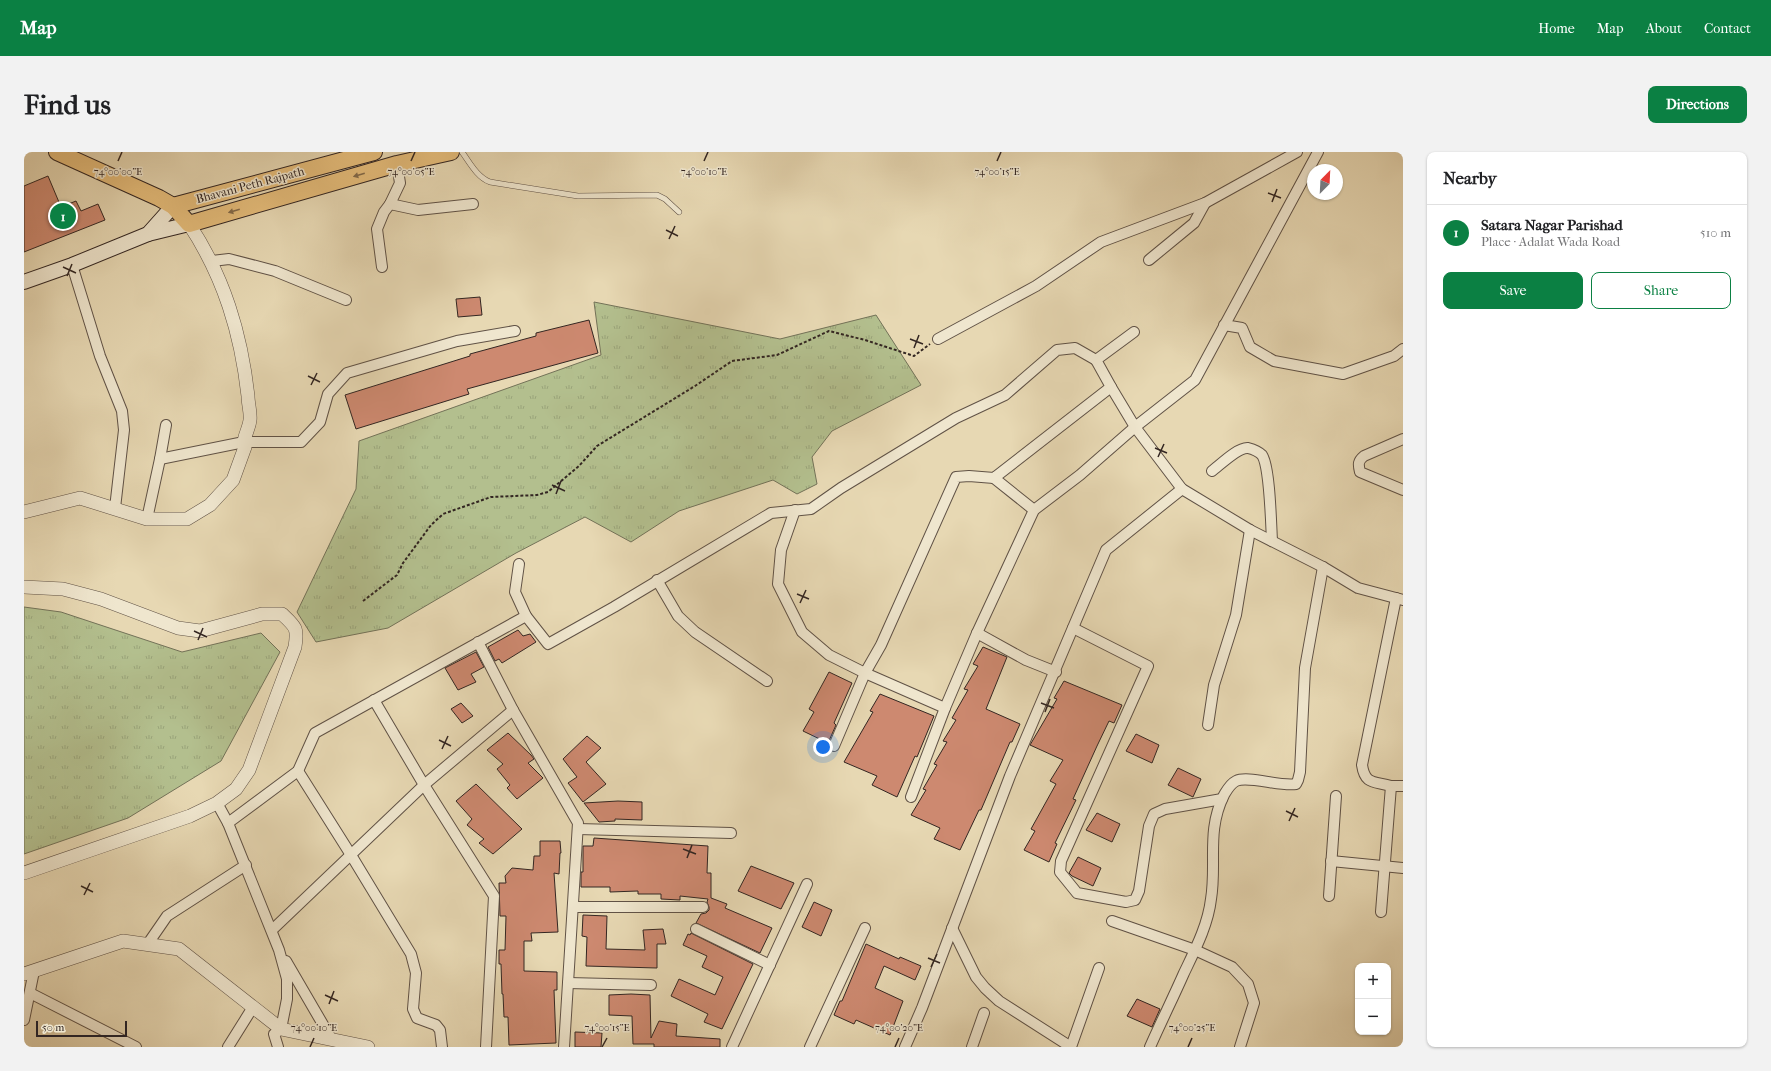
<!DOCTYPE html>
<html lang="en">
<head>
<meta charset="utf-8">
<style>
	body { margin:0; font-family:"IM FELL French Canon",serif; background:#f2f2f2; color:#202124 }
	.controls { position:absolute; right:12px; bottom:12px; display:grid; overflow:hidden; border-radius:8px; box-shadow:0 1px 3px #0004 }
	.controls button { width:36px; height:36px; display:grid; place-items:center; padding:0; border:0; border-bottom:1px solid #e0e0e0; background:#fff; color:#202124; font:20px sans-serif }
	.compass { position:absolute; left:1283px; top:12px; width:36px; height:36px; border-radius:50%; background:#fff; box-shadow:0 1px 3px #0004; rotate:24deg }
	.scale { position:absolute; left:12px; bottom:10px; width:91px; box-sizing:border-box; padding-left:4px; border:2px solid #332622; border-top:0; font-size:11px; line-height:14px; white-space:nowrap; color:#332622; -webkit-text-stroke:3px #efe6ce; paint-order:stroke }
	.you { position:absolute; left:799px; top:595px; width:14px; height:14px; margin:-10px; border:3px solid #fff; border-radius:50%; background:#1a73e8; box-shadow:0 0 0 6px #1a73e833 }
	.badge { display:grid; place-items:center; width:26px; height:26px; border-radius:50%; background:#0b8043; color:#fff; font-size:13px; font-weight:700 }
	.pin { position:absolute; translate:-50% -50%; border:2px solid #fff; box-shadow:0 1px 4px #0006 }
	.list { margin:0; padding:0; list-style:none }
	h2 { display:flex; justify-content:space-between; align-items:center; height:52px; margin:0; padding:0 16px; font-size:17px }
	h2 small { font-size:13px; font-weight:400; color:#757577 }
	.list li { display:grid; grid-template-columns:26px 1fr auto; gap:12px; align-items:center; box-sizing:border-box; height:56px; padding:0 16px; border-top:1px solid #e0e0e0 }
	.list b { display:block; font-size:15px; white-space:nowrap }
	.list p { margin:0; font-size:13px; white-space:nowrap; color:#757577 }
	.list em { font-size:13px; font-style:normal; color:#757577 }
	.actions { display:flex; gap:8px; padding:12px 16px }
	.actions a { flex:1; padding:9px 0; border:1px solid #0b8043; border-radius:8px; text-align:center; font-size:14px; color:#0b8043 }
	.actions .main { background:#0b8043; color:#fff }
	.map { position:relative; flex:none; width:1379px; height:895px; overflow:hidden; border-radius:8px }
	header { display:flex; align-items:center; gap:24px; box-sizing:border-box; height:56px; padding:0 20px; background:#0b8043; color:#fff }
	header strong { font-size:19px }
	nav { display:flex; gap:22px; margin-inline-start:auto; font-size:14px }
	.intro { display:flex; align-items:center; justify-content:space-between; box-sizing:border-box; height:96px; padding:0 24px }
	h1 { margin:0; font-size:28px }
	.button { padding:10px 18px; border-radius:8px; background:#0b8043; color:#fff; font-size:14px; font-weight:700 }
	main { display:flex; gap:24px; padding:0 24px }
	aside { flex:1; background:#fff; border-radius:8px; box-shadow:0 1px 3px #0004 }
	.map>svg:first-child { display:block }
</style>
</head>
<body>
<header>
<strong>Map</strong>
<nav><a>Home</a><a>Map</a><a>About</a><a>Contact</a></nav>
</header>
<div class="intro"><h1>Find us</h1><a class="button">Directions</a></div>
<main>
<div class="map">
<svg width="1379" height="895" viewBox="0 0 1379 895">
	<defs>
		<pattern id="grass-tufts" width="24" height="20" patternUnits="userSpaceOnUse"><rect width="24" height="20" fill="#b3bf8e"/><path d="M3 7l-1-3M5 7V3M7 7l1-3M15 17l-1-3M17 17v-4M19 17l1-3" fill="none" stroke="#9aa47a"/></pattern>
	</defs>
	<rect width="100%" height="100%" fill="#e7d8b3"/>
	<filter id="stains"><feTurbulence type="fractalNoise" baseFrequency=".005" numOctaves="4"/><feColorMatrix values="0 0 0 0 .2 0 0 0 0 .09 0 0 0 0 .02 0 0 0 .5 -.17"/></filter>
	<radialGradient id="worn" r=".72"><stop offset=".6" stop-color="#630" stop-opacity="0"/><stop offset="1" stop-color="#630" stop-opacity=".3"/></radialGradient>
	<g fill="url(#grass-tufts)" stroke="#737258">
		<polygon points="570,150 756,187 852,163 897,233 808,279 788,305 793,332 773,342 749,328 655,359 607,390 561,365 492,401 364,476 292,490 273,460 332,337 335,289 577,203"/>
		<polygon points="0,455 37,460 158,500 237,481 256,500 197,609 104,666 0,702"/>
	</g>
	<g fill="#cd8970" stroke="#332622">
		<polygon points="24,24 37,55 52,49 57,59 74,52 81,68 0,100 0,34"/>
		<polygon points="456,145 458,163 434,165 432,147"/>
		<polygon points="565,168 574,201 443,237 445,242 332,277 321,243 446,204 446,202 512,184 512,181"/>
		<polygon points="494,478 499,484 506,482 512,490 478,511 475,507 471,509 464,495"/>
		<polygon points="959,495 983,505 962,557 996,572 988,590 986,590 957,658 955,658 936,698 910,687 916,676 887,663 902,638 899,637 913,613 910,612 923,590 919,589 932,568 928,566 944,538 940,537 954,514 949,512"/>
		<polygon points="452,500 460,515 447,522 452,530 434,538 421,516"/>
		<polygon points="805,520 828,531 810,571 812,573 804,591 779,579 790,560 785,557"/>
		<polygon points="1040,529 1098,553 1090,571 1085,569 1073,594 1049,647 1052,648 1031,691 1033,692 1025,710 1000,698 1011,679 1007,677 1032,632 1026,629 1039,608 1006,593 1033,547 1030,546"/>
		<polygon points="856,542 910,564 893,605 891,604 873,645 848,633 853,624 820,610 849,560 846,559"/>
		<polygon points="437,551 449,564 438,571 427,557"/>
		<polygon points="484,581 507,603 510,607 504,611 519,626 493,647 483,636 486,633 473,617 479,612 463,598"/>
		<polygon points="1112,582 1135,593 1128,611 1102,599"/>
		<polygon points="563,584 577,596 562,610 582,632 559,650 544,631 553,625 539,607"/>
		<polygon points="1154,616 1177,627 1169,645 1144,633"/>
		<polygon points="452,632 498,677 469,702 455,691 460,687 443,673 448,667 432,649"/>
		<polygon points="594,649 618,650 618,668 591,667 591,669 575,670 560,651"/>
		<polygon points="1073,661 1096,672 1088,690 1062,678"/>
		<polygon points="570,686 684,694 683,721 687,721 687,746 703,752 701,756 748,776 736,801 672,771 677,762 682,761 685,758 685,755 683,750 684,747 656,744 656,748 637,747 637,742 614,742 614,739 586,740 586,735 557,735 557,720 559,720 559,694 569,694"/>
		<polygon points="516,689 536,689 537,701 536,701 535,722 530,721 534,780 507,781 508,789 500,789 500,819 533,820 533,838 530,838 532,891 485,893 484,865 480,865 479,842 478,842 477,812 475,812 475,798 481,798 482,764 476,764 475,731 482,731 481,724 488,716 509,718 510,704 516,704"/>
		<polygon points="1054,705 1077,716 1069,734 1048,724 1045,721"/>
		<polygon points="727,714 770,731 757,757 714,739"/>
		<polygon points="790,750 808,758 797,784 778,775"/>
		<polygon points="559,763 583,764 582,797 621,798 619,778 639,777 642,792 633,792 633,816 562,814 563,785 558,784"/>
		<polygon points="667,781 729,812 698,877 680,870 684,862 647,844 655,827 691,843 699,825 678,815 683,804 659,793 664,782 666,783"/>
		<polygon points="842,792 875,807 876,805 897,814 891,828 860,814 851,836 879,849 866,883 832,868 830,872 810,863 816,849 818,849"/>
		<polygon points="607,842 626,843 627,886 635,869 653,872 652,884 696,887 696,895 630,895 630,892 609,892 608,864 585,863 585,843"/>
		<polygon points="1113,847 1136,857 1128,875 1103,864"/>
		<polygon points="551,880 578,881 577,895 551,895"/>
	</g>
	<g fill="none" stroke-linecap="round" stroke-linejoin="round">
		<defs>
			<path id="service" d="M438,0C446,11 453,25 466,30L554,44L633,43L641,47L655,60"/>
			<g id="minor">
				<polyline points="366,52 394,58 449,52"/>
				<polyline points="1125,108 1170,71 1181,51"/>
				<polyline points="188,109 205,107 251,119 322,148"/>
				<polyline points="48,113 76,204 98,259 100,278 91,356"/>
				<polyline points="358,115 353,77 360,60 366,52 376,31 373,12"/>
				<polyline points="1200,173 1218,176 1226,195 1250,209 1319,222 1370,204 1379,197"/>
				<polyline points="914,187 1012,134 1077,90 1181,51 1273,0"/>
				<polyline points="1087,235 1111,275 1171,228 1294,0"/>
				<path d="M1379,287L1340,304C1334,309 1334,312 1336,320L1379,338"/>
				<polyline points="136,307 220,290 277,290 296,270 304,242 323,221 433,189 491,179"/>
				<path d="M1188,319C1196,313 1214,295 1224,296C1228,297 1235,300 1238,303C1246,315 1247,372 1248,389"/>
				<polyline points="970,326 1010,358"/>
				<polyline points="771,358 757,398 754,432 778,480 805,503 841,521 921,556"/>
				<polyline points="123,367 136,307 142,273"/>
				<polyline points="495,412 491,440 502,464"/>
				<polyline points="633,428 654,464 671,480 743,529"/>
				<polyline points="1049,476 1124,514 1037,709 1036,720 1053,741 1102,750 1111,748 1115,739 1125,674 1130,662 1141,657 1198,647"/>
				<polyline points="953,481 1002,508 1032,520"/>
				<polyline points="454,490 489,558 554,671 540,895"/>
				<polyline points="350,548 400,633 470,744 462,895"/>
				<polyline points="1184,573 1190,533 1212,463 1226,378"/>
				<polyline points="810,594 841,521 857,493 932,325 945,324 970,326 1087,235 1072,208 1110,180"/>
				<polyline points="274,619 327,703 387,802 392,821 389,857 393,866 412,873 416,878 418,895"/>
				<path d="M1367,634C1350,629 1341,633 1338,613L1372,446"/>
				<polyline points="887,645 921,556 953,481 1010,358 1056,323 1111,275 1158,337 1226,378 1299,415 1334,436 1379,448"/>
				<polyline points="193,651 204,671"/>
				<polyline points="554,677 707,681"/>
				<polyline points="1307,709 1379,716"/>
				<polyline points="1305,744 1312,644"/>
				<polyline points="549,755 679,755"/>
				<polyline points="1357,760 1367,634 1379,634"/>
				<polyline points="1088,769 1171,798 1208,815 1224,832 1230,851 1216,895"/>
				<polyline points="928,776 952,825 961,836 975,849 1047,895"/>
				<polyline points="672,777 746,813"/>
				<polyline points="248,778 400,633 489,558"/>
				<polyline points="123,793 143,764 222,713"/>
				<polyline points="262,809 308,888"/>
				<polyline points="544,831 627,833"/>
				<polyline points="6,841 112,895"/>
				<polyline points="0,868 10,819"/>
				<polyline points="204,895 229,855"/>
				<polyline points="254,895 250,882 257,877 263,847 263,827 255,798 204,671 274,619 291,581 502,464 524,492 590,455 747,361 787,357 817,336 932,266 981,243 1033,198 1051,196 1072,208"/>
				<polyline points="708,895 783,732"/>
				<polyline points="786,895 841,776"/>
				<polyline points="881,895 898,856 986,624 1082,398 1158,337"/>
				<polyline points="948,895 960,861"/>
				<polyline points="1047,895 1075,816"/>
				<path d="M1126,895C1137,870 1149,846 1160,821C1171,798 1184,773 1187,747C1193,711 1182,679 1200,643C1203,638 1206,632 1212,629C1224,623 1256,635 1272,632L1274,628L1276,620L1281,516L1299,415"/>
			</g>
			<g id="tertiary">
				<path d="M0,360L56,346L123,367H163L186,353L209,328L221,295C218,286 225,278 226,268C227,261 224,252 224,244C217,181 200,125 165,72"/>
				<path d="M0,435L39,437L77,447L154,476L176,479L238,462H258C272,475 274,476 271,495L225,618L212,637L193,651L166,664L0,721"/>
				<polyline points="0,822 99,789 155,797 257,877 344,895"/>
			</g>
			<g id="secondary">
				<polyline points="124,82 165,72"/>
				<polyline points="0,130 48,113 124,82 149,54"/>
			</g>
			<g id="primary">
				<polyline points="33,0 135,46 149,54 165,72 373,12 427,0"/>
				<polyline points="149,54 350,0"/>
			</g>
		</defs>
		<use href="#service" stroke="#605246" stroke-width="6"/>
		<use href="#minor" stroke="#605246" stroke-width="12"/>
		<use href="#tertiary" stroke="#605246" stroke-width="14"/>
		<use href="#secondary" stroke="#332622" stroke-width="16"/>
		<use href="#primary" stroke="#332622" stroke-width="18"/>
		<polyline stroke="#332622" stroke-width="2" stroke-dasharray="3 2" stroke-linecap="butt" points="339,449 373,423 379,411 407,373 419,362 467,345 513,343 524,340 555,314 573,294 671,234 708,209 753,203 805,179 841,188 890,204 906,192"/>
		<use href="#service" stroke="#efe6ce" stroke-width="5"/>
		<use href="#minor" stroke="#efe6ce" stroke-width="10"/>
		<use href="#tertiary" stroke="#efe6ce" stroke-width="13"/>
		<use href="#secondary" stroke="#efe6ce" stroke-width="14"/>
		<use href="#primary" stroke="#e4bc7a" stroke-width="16"/>
	</g>
	<defs><path id="oneway-solid" d="M-6-.8H1V-3.2L6.5 0L1 3.2V.8H-6Z"/></defs>
	<g fill="#836a4a">
		<use href="#oneway-solid" transform="translate(335 23) rotate(164)"/>
		<use href="#oneway-solid" transform="translate(210 59) rotate(164)"/>
	</g>
	<path fill="none" stroke="#332622" stroke-width="1.5" d="M94,9L98,0M387,9L391,0M680,9L684,0M973,9L977,0M1244,41L1257,46M1248,50L1253,37M642,78L654,84M645,87L651,74M39,115L52,121M43,124L48,112M886,187L899,192M890,196L895,183M284,224L296,230M287,233L293,221M1131,296L1143,301M1134,305L1140,292M528,333L541,339M532,342L537,329M773,442L785,447M776,451L782,438M170,479L183,485M174,488L179,476M1017,551L1030,556M1021,560L1026,547M415,588L427,594M418,597L424,584M1262,659L1274,665M1265,669L1271,656M659,697L672,702M663,706L668,693M57,734L69,740M60,743L66,731M904,806L916,811M907,815L913,802M301,843L314,849M305,852L310,839M286,895L290,886M578,895L583,886M871,895L875,886M1164,895L1168,886"/>
	<g text-anchor="middle" dominant-baseline="central" stroke-width="3" stroke-linejoin="round" paint-order="stroke">
		<g font-size="12" fill="#332622" stroke="#efe6ce">
			<text transform="translate(226 33) rotate(-15)">Bhavani Peth Rajpath</text>
		</g>
	</g>
	<g font-size="10" text-anchor="middle" fill="#332622" stroke="#efe6ce" stroke-width="3" stroke-linejoin="round" paint-order="stroke">
		<text x="94" y="23">74°00'00"E</text>
		<text x="387" y="23">74°00'05"E</text>
		<text x="680" y="23">74°00'10"E</text>
		<text x="973" y="23">74°00'15"E</text>
		<text x="290" y="879">74°00'10"E</text>
		<text x="583" y="879">74°00'15"E</text>
		<text x="875" y="879">74°00'20"E</text>
		<text x="1168" y="879">74°00'25"E</text>
	</g>
	<rect width="100%" height="100%" filter="url(#stains)"/>
	<rect width="100%" height="100%" fill="url(#worn)"/>
</svg>
<div class="controls">
<button>+</button>
<button>−</button>
</div>
<svg class="compass" viewBox="-18 -18 36 36"><path d="M0-13l5 13h-10z" fill="#e53935"/><path d="M0 13l5-13h-10z" fill="#757577"/></svg>
<div class="scale">50 m</div>
<div class="you"></div>
<div class="pin badge" style="left:39px;top:64px">1</div>
</div>
<aside>
<h2>Nearby<small></small></h2>
<ul class="list">
<li><span class="badge">1</span><div><b>Satara Nagar Parishad</b><p>Place · Adalat Wada Road</p></div><em>510 m</em></li>
</ul>
<div class="actions"><a class="main">Save</a><a>Share</a></div>
</aside>
</main>
</body>
</html>
